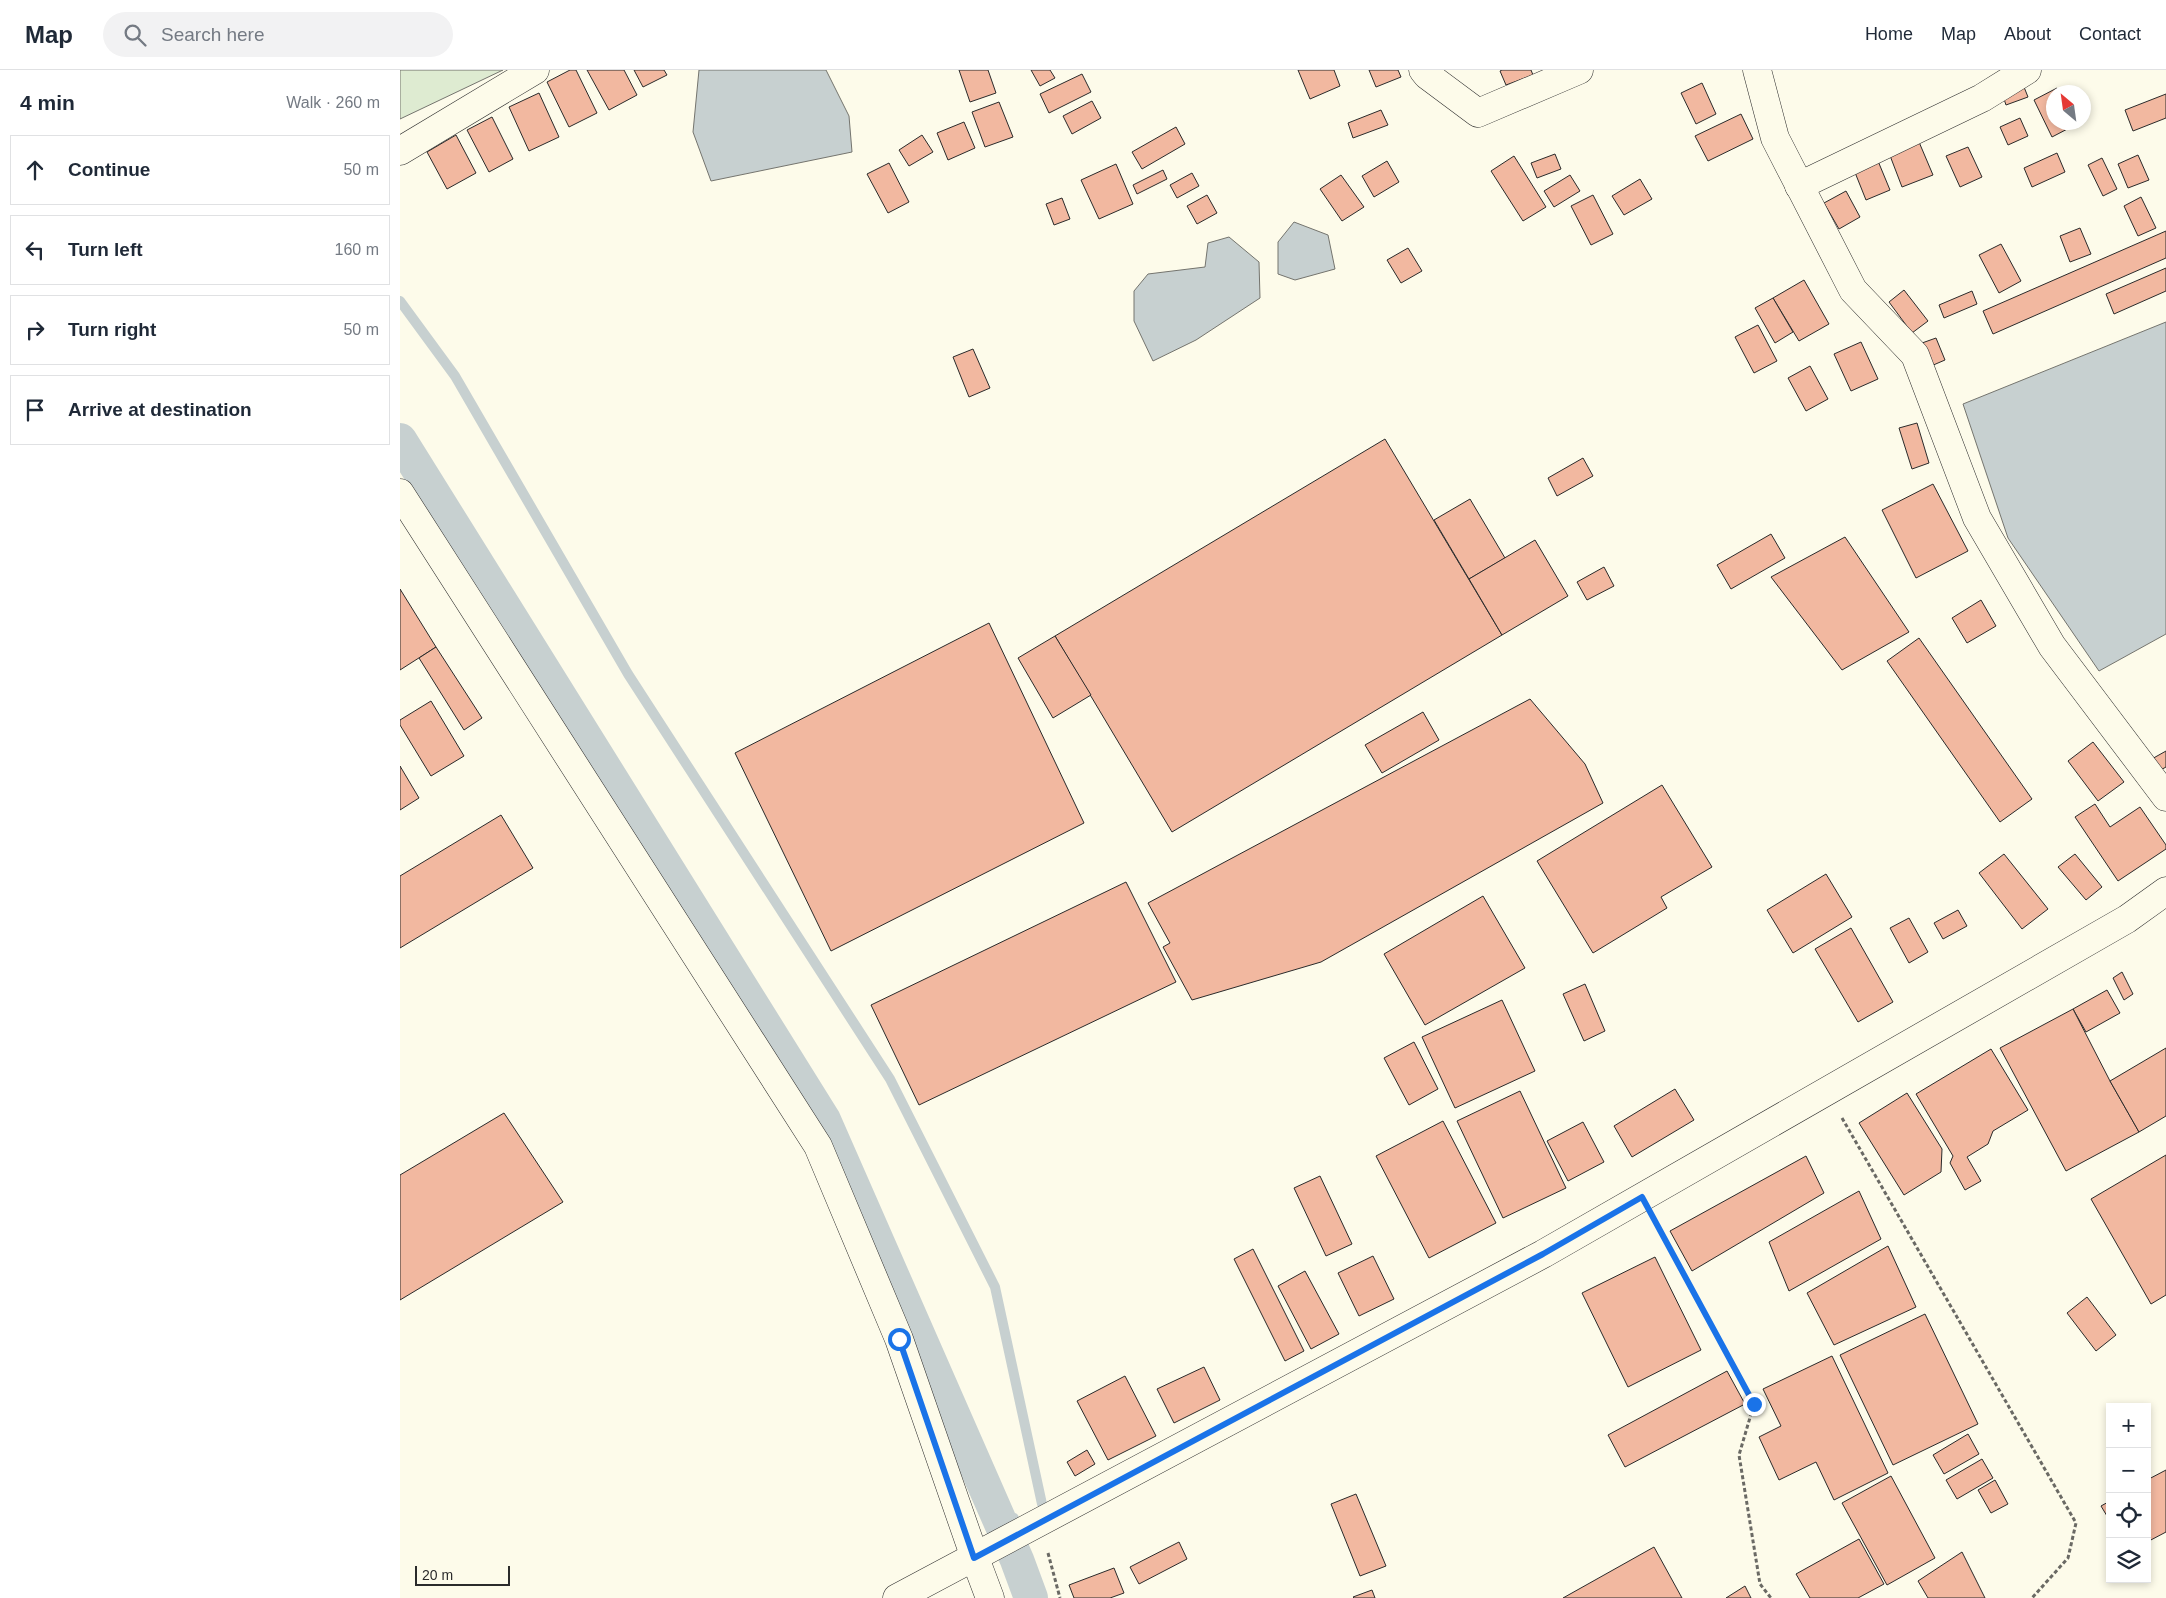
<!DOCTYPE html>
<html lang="en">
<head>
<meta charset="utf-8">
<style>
	body { margin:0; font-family:Arial,sans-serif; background:#f2f2f3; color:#1f2937 }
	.controls { position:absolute; right:15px; bottom:15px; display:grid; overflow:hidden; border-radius:0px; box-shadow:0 2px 8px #0003 }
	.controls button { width:45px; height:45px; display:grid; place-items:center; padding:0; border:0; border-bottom:1px solid #e0e1e3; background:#fff; color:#1f2937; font:25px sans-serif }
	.compass { position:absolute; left:1646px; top:15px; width:45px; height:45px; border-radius:50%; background:#fff; box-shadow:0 2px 8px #0003; rotate:331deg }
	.scale { position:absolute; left:15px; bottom:12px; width:95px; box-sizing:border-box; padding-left:5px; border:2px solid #2b2b2b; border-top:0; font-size:14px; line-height:18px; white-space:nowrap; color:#2b2b2b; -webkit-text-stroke:4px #fdfbea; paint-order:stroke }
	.stop { position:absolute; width:15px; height:15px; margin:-11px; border:4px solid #1a73e8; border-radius:50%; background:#fff }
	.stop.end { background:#1a73e8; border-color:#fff; box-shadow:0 1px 5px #0008 }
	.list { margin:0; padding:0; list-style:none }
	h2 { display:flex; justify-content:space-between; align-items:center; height:65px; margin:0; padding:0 20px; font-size:21px }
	h2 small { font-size:16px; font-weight:400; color:#747a83 }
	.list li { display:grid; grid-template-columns:32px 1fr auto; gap:15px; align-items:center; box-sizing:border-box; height:70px; margin:0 10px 10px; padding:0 10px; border:1px solid #e0e1e3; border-radius:0px }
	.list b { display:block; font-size:19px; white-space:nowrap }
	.list em { font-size:16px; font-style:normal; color:#747a83 }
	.icon { flex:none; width:28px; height:28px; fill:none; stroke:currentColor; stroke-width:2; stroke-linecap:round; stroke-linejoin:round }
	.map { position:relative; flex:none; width:1766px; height:1528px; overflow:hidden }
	header { display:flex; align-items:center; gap:30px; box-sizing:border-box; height:70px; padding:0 25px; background:#fff; border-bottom:1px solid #e0e1e3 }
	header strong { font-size:24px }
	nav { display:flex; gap:28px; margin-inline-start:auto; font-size:18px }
	.search { width:350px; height:45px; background:#f2f2f3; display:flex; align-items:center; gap:12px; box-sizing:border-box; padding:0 18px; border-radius:28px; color:#747a83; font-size:19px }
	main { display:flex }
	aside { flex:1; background:#fff }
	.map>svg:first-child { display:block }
</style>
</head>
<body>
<header>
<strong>Map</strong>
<div class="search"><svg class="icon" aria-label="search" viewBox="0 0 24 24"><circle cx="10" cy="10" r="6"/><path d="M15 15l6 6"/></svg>Search here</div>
<nav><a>Home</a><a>Map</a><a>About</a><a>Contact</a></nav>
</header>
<main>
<aside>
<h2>4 min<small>Walk · 260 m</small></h2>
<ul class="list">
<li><svg class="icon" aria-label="ahead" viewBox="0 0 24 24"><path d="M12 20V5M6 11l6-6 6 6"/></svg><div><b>Continue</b></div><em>50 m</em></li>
<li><svg class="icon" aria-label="left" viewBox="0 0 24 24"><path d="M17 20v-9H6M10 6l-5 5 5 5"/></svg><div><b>Turn left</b></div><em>160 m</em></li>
<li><svg class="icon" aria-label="right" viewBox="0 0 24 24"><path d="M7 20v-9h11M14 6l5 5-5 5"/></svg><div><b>Turn right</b></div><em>50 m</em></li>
<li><svg class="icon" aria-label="arrive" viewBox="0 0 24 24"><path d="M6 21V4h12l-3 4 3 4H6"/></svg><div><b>Arrive at destination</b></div></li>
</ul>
</aside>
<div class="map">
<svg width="1766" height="1528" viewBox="0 0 1766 1528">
	<rect width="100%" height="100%" fill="#fdfbea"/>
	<polygon fill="#deebd1" stroke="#74746e" points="0,0 103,0 0,49"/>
	<g fill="#c7d0d0" stroke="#74746e">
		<polygon points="299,0 426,0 449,46 452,82 311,111 293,62"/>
		<polygon points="894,152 928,165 935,199 895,210 878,204 878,172"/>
		<polygon points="829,167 859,192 860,228 796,270 753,291 734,251 734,221 748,204 805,197 808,173"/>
		<polygon points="1766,252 1766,564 1699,601 1608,468 1563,334"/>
	</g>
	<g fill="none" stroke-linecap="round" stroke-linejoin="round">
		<g stroke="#c7d0d0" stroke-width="10">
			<polyline points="0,231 55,306 228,604 490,1009 595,1217 642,1434"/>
			<polyline points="601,1454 614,1448"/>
		</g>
		<polyline stroke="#c7d0d0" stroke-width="34" points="0,370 424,1050 617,1490 631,1528"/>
	</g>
	<g fill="#f2b8a0" stroke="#2b2b2b">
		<polygon points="170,0 176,0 197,43 169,57 147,12"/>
		<polygon points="187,0 224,0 237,25 209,40"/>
		<polygon points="234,0 264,0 267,5 243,17"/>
		<polygon points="559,0 588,0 596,23 570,32"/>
		<polygon points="631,0 650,0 655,8 640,16"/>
		<polygon points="898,0 934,0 940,16 910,29"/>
		<polygon points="969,0 998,0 1001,7 976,17"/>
		<polygon points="1102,0 1131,0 1133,5 1106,15 1100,1"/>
		<polygon points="682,4 691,22 649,43 640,24"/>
		<polygon points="1622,12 1628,27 1606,35 1601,20"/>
		<polygon points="1302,13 1316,44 1296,54 1281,23"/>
		<polygon points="1657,18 1659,22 1654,22 1654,52 1673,52 1675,55 1652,67 1634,30"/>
		<polygon points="139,23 159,67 129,81 109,37"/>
		<polygon points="1766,24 1766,48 1733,61 1725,40"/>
		<polygon points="692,31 701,48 672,64 663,46"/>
		<polygon points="599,32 613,67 585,77 572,42"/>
		<polygon points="981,40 988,55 953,68 948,53"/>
		<polygon points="1341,44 1353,69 1308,91 1295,66"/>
		<polygon points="92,47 113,89 89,102 67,60"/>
		<polygon points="1620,48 1628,66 1608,75 1600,57"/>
		<polygon points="564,52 575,78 548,90 537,63"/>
		<polygon points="776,57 785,74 742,99 732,82"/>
		<polygon points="56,65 76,103 47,119 27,82"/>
		<polygon points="522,65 533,82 509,96 499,80"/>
		<polygon points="1519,72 1533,105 1502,117 1489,83"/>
		<polygon points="1568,77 1582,107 1560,117 1546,86"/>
		<polygon points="1657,83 1665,102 1632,117 1624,98"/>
		<polygon points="1155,84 1161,99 1137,108 1131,93"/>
		<polygon points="1738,85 1749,110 1728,118 1718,94"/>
		<polygon points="1114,86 1146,137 1123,151 1091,101"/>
		<polygon points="1702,88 1717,119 1703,126 1688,95"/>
		<polygon points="987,91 999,112 974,127 962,106"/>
		<polygon points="1478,91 1490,120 1466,130 1454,100"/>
		<polygon points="489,93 509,132 488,143 467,104"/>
		<polygon points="716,94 733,134 699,149 681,110"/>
		<polygon points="763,100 767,109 737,124 733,115"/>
		<polygon points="792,103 799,116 777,128 770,115"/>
		<polygon points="941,105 964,137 942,151 920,119"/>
		<polygon points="1170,105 1180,121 1154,137 1144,121"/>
		<polygon points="1240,109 1252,129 1224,145 1212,126"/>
		<polygon points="1446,121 1460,147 1439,159 1424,133"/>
		<polygon points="807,125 817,143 797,154 787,136"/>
		<polygon points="1193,125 1213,164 1191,175 1171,136"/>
		<polygon points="1741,127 1756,158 1738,166 1724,136"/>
		<polygon points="662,128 670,149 654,155 646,134"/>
		<polygon points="1680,158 1691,184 1670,192 1660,166"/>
		<polygon points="1766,161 1766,188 1593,264 1583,241"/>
		<polygon points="1601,174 1621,211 1599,223 1579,185"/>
		<polygon points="1008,178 1022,201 1001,213 987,190"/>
		<polygon points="1766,198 1766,221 1714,244 1706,224"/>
		<polygon points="1404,210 1429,254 1399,271 1373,228"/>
		<polygon points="1504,220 1528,251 1512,263 1489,232"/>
		<polygon points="1572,221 1577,234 1544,248 1539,235"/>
		<polygon points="1373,228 1393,262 1375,273 1355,238"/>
		<polygon points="1358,255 1377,291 1354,303 1335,267"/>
		<polygon points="1536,268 1545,290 1531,296 1522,273"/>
		<polygon points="1461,272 1478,309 1451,321 1434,284"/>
		<polygon points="573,279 590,318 569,327 553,287"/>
		<polygon points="1410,296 1428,329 1406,341 1388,308"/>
		<polygon points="1517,353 1529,393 1512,399 1499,358"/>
		<polygon points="985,369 1102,565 772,762 655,566"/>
		<polygon points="1183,388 1193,406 1157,426 1148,408"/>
		<polygon points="1533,414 1568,481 1516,508 1482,440"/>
		<polygon points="1070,429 1105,488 1069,509 1034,450"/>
		<polygon points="1371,464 1385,488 1331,519 1317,495"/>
		<polygon points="1445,467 1509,562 1442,600 1371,507"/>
		<polygon points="1135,470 1168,526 1102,565 1069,509"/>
		<polygon points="1204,497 1214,516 1187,530 1177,512"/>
		<polygon points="0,519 36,577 0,600"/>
		<polygon points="1581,530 1596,556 1567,573 1552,548"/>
		<polygon points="589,553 684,753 431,881 335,683"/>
		<polygon points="655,566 691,625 653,648 618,588"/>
		<polygon points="1519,568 1632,729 1600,752 1487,591"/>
		<polygon points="36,577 82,648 64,660 19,588"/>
		<polygon points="1130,629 1185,694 1203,733 921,892 792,930 763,877 770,873 748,833"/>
		<polygon points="31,631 64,686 31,706 0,655 0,650"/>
		<polygon points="1023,642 1039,670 982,703 965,675"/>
		<polygon points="1693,672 1724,712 1698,731 1668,691"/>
		<polygon points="1766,681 1766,697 1757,702 1750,690"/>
		<polygon points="0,696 19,728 0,740"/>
		<polygon points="1262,715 1312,797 1261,827 1267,838 1193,883 1137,791"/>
		<polygon points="1695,734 1710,757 1740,737 1766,775 1766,779 1718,811 1675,747"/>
		<polygon points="101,745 133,798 0,878 0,806"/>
		<polygon points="1604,784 1648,839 1622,859 1579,803"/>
		<polygon points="1675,784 1702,817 1686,830 1658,797"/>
		<polygon points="1426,804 1452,847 1393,883 1367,840"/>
		<polygon points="726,812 776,912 519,1035 471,935"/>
		<polygon points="1083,826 1125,898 1025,955 984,884"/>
		<polygon points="1558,840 1567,856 1543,869 1534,853"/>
		<polygon points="1509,848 1528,882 1509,893 1490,858"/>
		<polygon points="1451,858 1493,932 1458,952 1415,879"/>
		<polygon points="1722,902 1733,924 1724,930 1713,908"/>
		<polygon points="1185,914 1205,961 1184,971 1163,924"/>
		<polygon points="1707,920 1720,943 1686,962 1673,939"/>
		<polygon points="1102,930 1135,1001 1055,1038 1022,967"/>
		<polygon points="1673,939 1710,1011 1739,1062 1666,1101 1600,978"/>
		<polygon points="1014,972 1038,1019 1009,1035 984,988"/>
		<polygon points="1766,978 1766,1046 1739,1062 1710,1011"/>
		<polygon points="1591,979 1628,1040 1593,1061 1588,1074 1567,1087 1581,1111 1565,1120 1550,1093 1553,1086 1516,1024"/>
		<polygon points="1275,1019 1294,1050 1232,1087 1214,1056"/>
		<polygon points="1120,1021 1166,1118 1103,1148 1057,1051"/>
		<polygon points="1507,1023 1542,1079 1541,1102 1504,1125 1459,1053"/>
		<polygon points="104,1043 163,1132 0,1230 0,1105"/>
		<polygon points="1043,1051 1096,1153 1029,1188 976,1086"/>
		<polygon points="1183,1052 1204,1092 1168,1111 1147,1071"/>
		<polygon points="1766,1085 1766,1225 1751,1234 1691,1129"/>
		<polygon points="1406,1086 1424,1123 1292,1201 1270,1161"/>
		<polygon points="920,1106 952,1174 926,1186 894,1118"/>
		<polygon points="1459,1121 1481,1169 1389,1221 1369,1172"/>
		<polygon points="1488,1176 1516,1237 1434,1275 1407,1223"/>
		<polygon points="853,1179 904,1281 885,1291 834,1189"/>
		<polygon points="973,1186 994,1229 959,1246 938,1203"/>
		<polygon points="1255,1187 1301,1280 1228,1317 1182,1223"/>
		<polygon points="905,1201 939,1264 911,1279 878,1216"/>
		<polygon points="1687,1227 1716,1265 1696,1281 1667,1243"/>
		<polygon points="1525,1244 1578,1354 1493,1395 1440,1285"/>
		<polygon points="1432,1286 1488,1403 1434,1430 1416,1392 1379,1410 1359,1367 1381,1356 1363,1319"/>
		<polygon points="804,1297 820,1330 774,1353 757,1319"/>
		<polygon points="1327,1301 1345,1334 1225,1397 1208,1365"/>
		<polygon points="725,1306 756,1366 708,1390 677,1331"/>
		<polygon points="1568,1364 1579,1384 1544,1404 1533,1385"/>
		<polygon points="687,1380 695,1394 675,1406 667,1392"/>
		<polygon points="1582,1389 1593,1408 1557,1429 1546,1410"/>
		<polygon points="1766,1400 1766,1462 1747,1472 1747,1410"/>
		<polygon points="1491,1406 1535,1488 1487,1515 1442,1433"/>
		<polygon points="1595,1410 1608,1434 1591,1443 1578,1420"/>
		<polygon points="956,1424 986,1496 960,1506 931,1434"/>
		<polygon points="1710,1431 1710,1451 1701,1436"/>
		<polygon points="1459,1469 1484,1514 1458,1528 1410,1528 1396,1504"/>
		<polygon points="779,1472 787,1489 739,1514 730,1497"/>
		<polygon points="1254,1477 1282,1528 1163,1528"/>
		<polygon points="1562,1482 1585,1528 1528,1528 1518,1511"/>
		<polygon points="714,1498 724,1523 710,1528 674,1528 669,1515"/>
		<polygon points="1345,1516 1351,1528 1326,1528"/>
		<polygon points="972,1520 975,1528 954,1528 953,1527"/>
	</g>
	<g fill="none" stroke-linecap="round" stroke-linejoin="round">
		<defs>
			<g id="street">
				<polyline points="1023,0 1027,5 1078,43 1179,0"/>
				<polyline points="1357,0 1375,68 1453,220 1515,285 1577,448 1652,576 1766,727"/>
				<polyline points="0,81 135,0"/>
				<polyline points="1399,116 1582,28 1627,0"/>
				<polyline points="575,1488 590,1528"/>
			</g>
			<polyline id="secondary" points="0,423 418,1076 499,1269 575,1488"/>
			<polyline id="primary" points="497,1528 1143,1184 1727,849 1766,821"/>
		</defs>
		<use href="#street" stroke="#2b2b2b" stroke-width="29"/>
		<use href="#secondary" stroke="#2b2b2b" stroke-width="29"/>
		<use href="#primary" stroke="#2b2b2b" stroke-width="29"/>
		<g stroke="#6a6964" stroke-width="3" stroke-dasharray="4 2.5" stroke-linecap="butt">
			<polyline points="1442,1048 1676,1453 1668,1488 1632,1528"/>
			<polyline points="1256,1153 1354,1334 1339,1385 1360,1514 1371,1528"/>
			<polyline points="648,1483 660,1528"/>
		</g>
		<use href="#street" stroke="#fdfbea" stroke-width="28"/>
		<use href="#secondary" stroke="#fdfbea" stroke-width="28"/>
		<use href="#primary" stroke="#fdfbea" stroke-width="28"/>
	</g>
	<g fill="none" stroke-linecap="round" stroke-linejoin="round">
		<polyline stroke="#1a73e8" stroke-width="6" points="499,1269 574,1488 1143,1184 1242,1127 1354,1334"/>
	</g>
</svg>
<div class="controls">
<button>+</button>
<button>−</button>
<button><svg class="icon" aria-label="locate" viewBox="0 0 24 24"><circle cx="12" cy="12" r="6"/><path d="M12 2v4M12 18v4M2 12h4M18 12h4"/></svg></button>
<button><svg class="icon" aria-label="layers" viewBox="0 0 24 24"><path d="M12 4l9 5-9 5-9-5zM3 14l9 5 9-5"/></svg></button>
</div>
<svg class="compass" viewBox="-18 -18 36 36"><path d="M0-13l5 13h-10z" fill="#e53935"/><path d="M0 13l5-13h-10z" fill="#747a83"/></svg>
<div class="scale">20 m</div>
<div class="stop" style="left:499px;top:1269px"></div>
<div class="stop end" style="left:1354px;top:1334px"></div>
</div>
</main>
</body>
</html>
